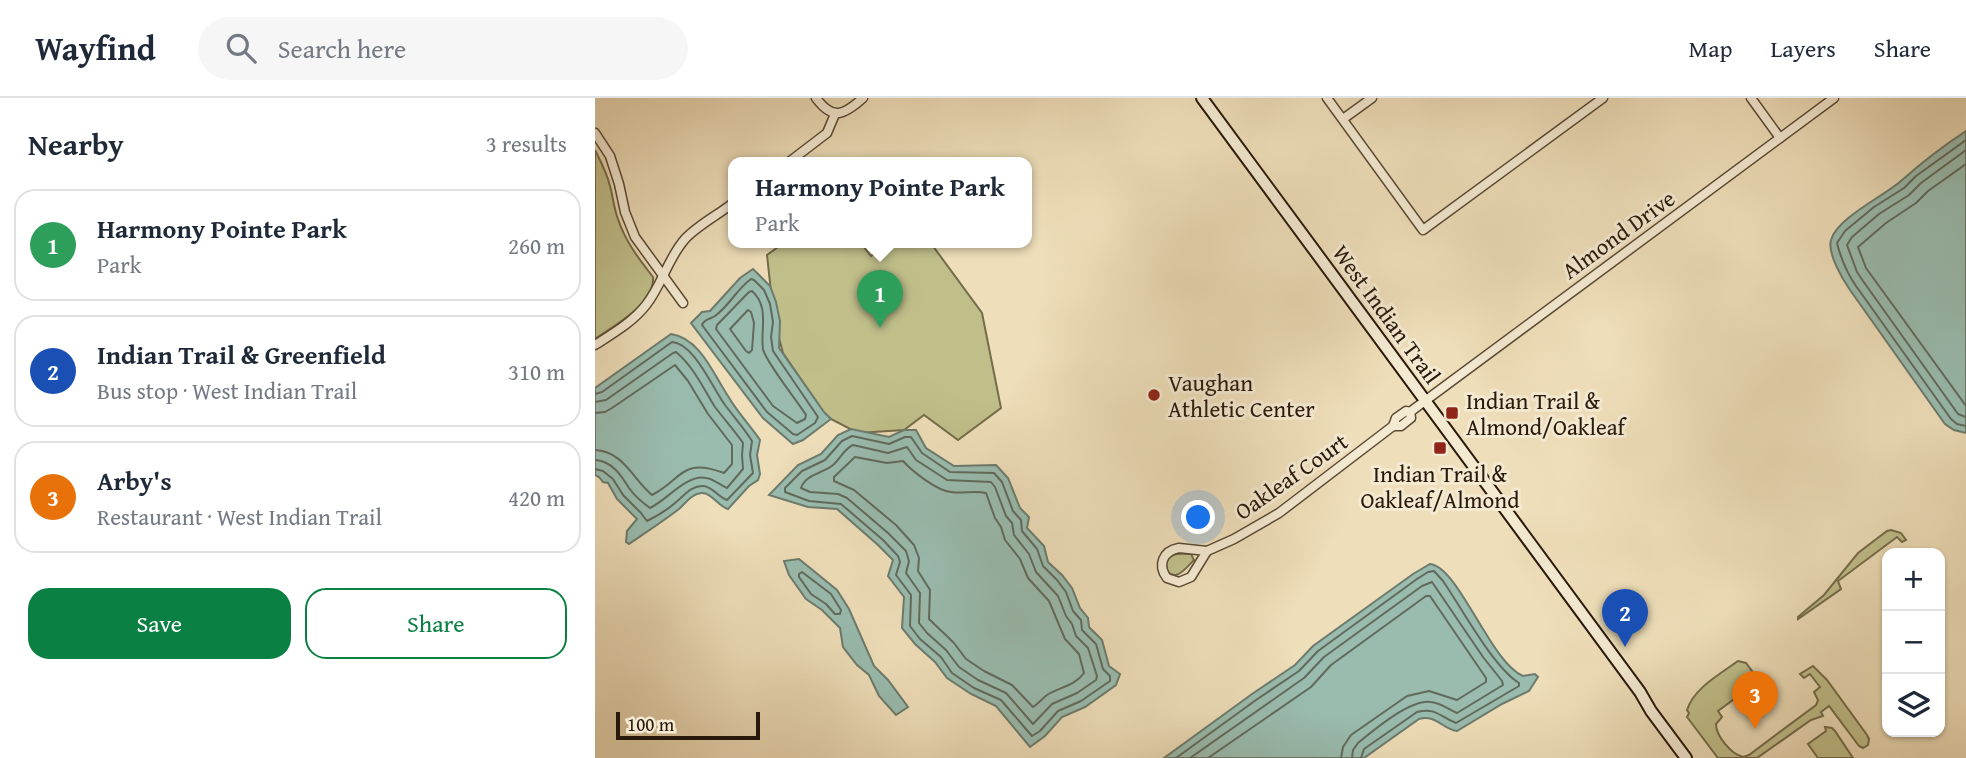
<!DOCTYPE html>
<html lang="en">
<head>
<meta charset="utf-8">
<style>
	body { margin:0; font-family:"Gentium Book Plus",serif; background:#f6f6f7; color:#1f2937 }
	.controls { position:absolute; right:21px; bottom:21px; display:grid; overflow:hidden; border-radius:14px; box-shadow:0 2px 5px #0004 }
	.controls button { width:63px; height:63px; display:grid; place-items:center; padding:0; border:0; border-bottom:2px solid #e0e1e3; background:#fff; color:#1f2937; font:35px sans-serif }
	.scale { position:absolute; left:21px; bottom:18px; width:144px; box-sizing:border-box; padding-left:7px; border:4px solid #29190b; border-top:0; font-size:19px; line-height:24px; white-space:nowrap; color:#29190b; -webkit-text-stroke:5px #f4ead2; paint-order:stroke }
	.you { position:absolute; left:604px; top:420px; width:24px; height:24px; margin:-18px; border:5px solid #fff; border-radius:50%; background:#1a73e8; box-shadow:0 0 0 10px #1a73e833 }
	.badge { display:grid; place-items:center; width:46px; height:46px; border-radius:50%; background:#0b8043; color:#fff; font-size:23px; font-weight:700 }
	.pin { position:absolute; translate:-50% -58px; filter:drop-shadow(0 2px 4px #0008) }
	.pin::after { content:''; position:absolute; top:37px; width:24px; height:21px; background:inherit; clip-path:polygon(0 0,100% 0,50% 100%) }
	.popup { position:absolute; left:133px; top:59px; width:304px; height:91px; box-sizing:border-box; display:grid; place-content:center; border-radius:14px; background:#fff; filter:drop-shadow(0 2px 5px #0005); font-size:23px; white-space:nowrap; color:#747a83 }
	.popup b { font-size:26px; color:#1f2937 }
	.popup::after { content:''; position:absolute; left:50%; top:100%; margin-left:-14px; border:14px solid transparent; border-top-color:#fff }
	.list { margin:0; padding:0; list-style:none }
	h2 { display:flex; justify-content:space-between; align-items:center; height:91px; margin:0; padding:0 28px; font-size:30px }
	h2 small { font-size:23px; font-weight:400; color:#747a83 }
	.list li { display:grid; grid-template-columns:46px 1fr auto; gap:21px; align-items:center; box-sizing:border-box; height:112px; margin:0 14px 14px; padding:0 14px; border:2px solid #e0e1e3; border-radius:21px }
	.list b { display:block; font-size:26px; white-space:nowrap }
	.list p { margin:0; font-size:23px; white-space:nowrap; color:#747a83 }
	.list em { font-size:23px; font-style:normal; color:#747a83 }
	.actions { display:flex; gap:14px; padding:21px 28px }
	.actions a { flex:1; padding:16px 0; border:2px solid #0b8043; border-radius:21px; text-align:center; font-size:24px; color:#0b8043 }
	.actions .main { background:#0b8043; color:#fff }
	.icon { flex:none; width:38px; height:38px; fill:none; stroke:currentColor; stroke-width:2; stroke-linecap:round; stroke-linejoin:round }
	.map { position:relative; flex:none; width:1371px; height:660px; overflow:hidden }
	header { display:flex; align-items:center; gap:42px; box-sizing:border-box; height:98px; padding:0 35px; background:#fff; border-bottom:2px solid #e0e1e3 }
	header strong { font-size:33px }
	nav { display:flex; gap:38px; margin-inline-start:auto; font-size:24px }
	.search { width:490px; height:63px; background:#f6f6f7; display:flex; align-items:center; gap:18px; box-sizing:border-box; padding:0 24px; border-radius:38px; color:#747a83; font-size:26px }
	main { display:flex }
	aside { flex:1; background:#fff }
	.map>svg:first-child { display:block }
</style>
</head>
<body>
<header>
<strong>Wayfind</strong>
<div class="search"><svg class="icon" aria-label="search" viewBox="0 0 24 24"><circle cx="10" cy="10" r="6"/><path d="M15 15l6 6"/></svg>Search here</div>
<nav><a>Map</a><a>Layers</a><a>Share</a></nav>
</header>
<main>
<aside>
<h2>Nearby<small>3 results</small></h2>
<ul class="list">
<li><span class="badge" style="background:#2e9e5b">1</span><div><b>Harmony Pointe Park</b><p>Park</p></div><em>260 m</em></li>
<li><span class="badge" style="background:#1a4fb4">2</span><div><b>Indian Trail &amp; Greenfield</b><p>Bus stop · West Indian Trail</p></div><em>310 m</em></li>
<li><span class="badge" style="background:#e8710a">3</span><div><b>Arby's</b><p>Restaurant · West Indian Trail</p></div><em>420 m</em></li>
</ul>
<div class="actions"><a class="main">Save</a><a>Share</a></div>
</aside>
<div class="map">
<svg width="1371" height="660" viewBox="0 0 1371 660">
	<rect width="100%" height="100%" fill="#eedeb9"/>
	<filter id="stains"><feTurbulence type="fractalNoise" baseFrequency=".00286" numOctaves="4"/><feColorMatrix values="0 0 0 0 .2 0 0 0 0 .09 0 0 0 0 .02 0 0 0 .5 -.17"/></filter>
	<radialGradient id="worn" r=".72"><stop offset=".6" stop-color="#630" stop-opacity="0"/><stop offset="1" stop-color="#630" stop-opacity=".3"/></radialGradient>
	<g fill="#c0bf8a" stroke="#746c4a" stroke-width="2">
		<path d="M0,52C6,64 12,75 15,88C18,99 19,111 23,121C30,143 44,161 58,179C60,206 19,228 0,241Z"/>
		<polygon points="190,144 265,144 276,158 295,144 335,144 387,215 406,310 363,342 329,317 309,332 263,335 232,319 188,255 179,221 172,157"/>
		<polygon points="1296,432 1306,435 1311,442 1307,444 1302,439 1243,483 1246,491 1203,521 1203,519 1229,497 1263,455 1292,433"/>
		<path d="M596,456L599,462C595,466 587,476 581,477C568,478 568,461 578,457C583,455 591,456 596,456Z"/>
		<path d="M1143,563L1151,565L1168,588L1165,591L1161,585L1123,613L1127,619L1121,626C1121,638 1136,656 1148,659L1154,657L1221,607L1223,602L1219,594L1225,589L1215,576L1209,580L1205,576L1218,568L1232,582L1272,637L1274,641L1273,647L1268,650L1264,648L1234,608L1226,614L1228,618L1216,622L1162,660H1123L1092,619L1094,615L1092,612C1099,590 1125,576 1143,563Z"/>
		<polygon points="1230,629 1237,630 1240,633 1258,660 1223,660 1213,646 1231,633"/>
	</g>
	<g fill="#99bcaf" stroke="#6c7b6d" stroke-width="2">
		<path d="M1371,33V335L1359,332L1350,326L1255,192C1248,182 1232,155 1236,142C1242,120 1289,98 1306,83C1326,65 1348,48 1371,33Z"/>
		<polygon points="158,171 175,188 181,204 185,223 184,250 229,314 236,321 208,342 198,346 168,320 96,225 107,214 115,213 145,180"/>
		<path d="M76,236C105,240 119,277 133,298C142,314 155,327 165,342L162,357L165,376L163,382L154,388L133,411C123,408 116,394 106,395C96,396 90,406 84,411C67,424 50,435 34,446L31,444L32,433L42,421L22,401L13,385L8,384L4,379L0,377V290Z"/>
		<polygon points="256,331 294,339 309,332 321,332 331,350 359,368 401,367 413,380 425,410 434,419 432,430 449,448 453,464 467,477 477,490 485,510 493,520 494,529 507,542 514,568 525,576 521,587 490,609 467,619 450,638 435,649 401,608 376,596 352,580 340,564 320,546 307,530 309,499 293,478 298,462 283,447 242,411 213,409 174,397 203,367 226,356 243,337"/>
		<polygon points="204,461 242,492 254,511 279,568 293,582 313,609 301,617 284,598 274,577 262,567 248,549 245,530 227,512 211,501 194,477 189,463"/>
		<path d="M835,466C864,469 895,564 928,578L940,576L943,579L934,593L907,606L862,633C847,631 841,616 824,621L769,660H569L657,596L700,567L718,548L818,476Z"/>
	</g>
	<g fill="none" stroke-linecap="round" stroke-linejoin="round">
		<g stroke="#616a5d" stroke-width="2">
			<path d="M1371,42L1321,78L1309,90L1279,109L1250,133L1242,145C1246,161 1252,175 1261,188L1356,321L1362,326L1371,328"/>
			<polyline points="1371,52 1326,85 1314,97 1284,116 1257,139 1252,147 1262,174 1268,183 1363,316 1371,319"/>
			<polyline points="1371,66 1333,93 1321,105 1291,125 1263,149 1271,170 1371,308"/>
			<path d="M156,181L159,182L169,192L175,206L178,224L176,239L178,253L223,319L220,325L202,337L198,336L172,314L107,227C110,220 114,222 120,218C134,208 142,191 156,181Z"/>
			<path d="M157,193C175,209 165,232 168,251C170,263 203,304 211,317L210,321L202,325L178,308L121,231L122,227L154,194Z"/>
			<polygon points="153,212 156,214 159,225 157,252 154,255 151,253 135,231"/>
			<path d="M0,296L7,294L77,244C99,245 118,291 130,307C139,319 149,330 157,343L155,357L158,375L132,402C123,399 119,390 109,388C96,387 89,398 80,405C72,412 62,418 52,423L46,415L28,397L18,381L8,373L0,371"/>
			<path d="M0,304L11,302L78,255L81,254C99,269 108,290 120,309C129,321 139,332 148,345L147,357L148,371L132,390C125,387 119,381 111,380C92,376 72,402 55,410C48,405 39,397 34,390C26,377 17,363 0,362"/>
			<path d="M0,315L10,314L17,310L80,267L93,283L113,316L137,347V366L129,375C86,359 88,381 57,397C38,381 28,353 0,352"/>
			<polygon points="257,338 294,346 310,339 316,339 327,355 355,374 399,375 407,384 418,413 426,422 427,433 442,451 448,468 462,482 471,494 478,513 486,522 487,532 501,546 508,571 515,578 515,583 486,603 463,613 445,633 437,638 406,602 379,590 357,575 346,559 325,541 315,528 316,497 301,477 305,464 303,458 288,442 246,406 214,403 190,394 190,390 207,373 230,362 247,343"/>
			<path d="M258,347L293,355L312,349L321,362L352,382L396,384L400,389L411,418L417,425L419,437L434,456L441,474L463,498L471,518L477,526L481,538L493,550L502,578L501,582L482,595L457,606L438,626L411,595L383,582L364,569L351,552L332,535L324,525L325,495L311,475L314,463L311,453L293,435L252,400L243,396L215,394L206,390C211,376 227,376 238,367C245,361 249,351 258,347Z"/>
			<path d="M260,359L292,365L308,363C317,373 342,393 356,394C367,396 379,392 391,395L400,420L406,429L410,442L425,461L433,480L454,503L470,541L484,556L489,575C480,588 464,589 452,597C447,601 443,606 438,609L417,587L389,573L371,561L359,545L334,521L335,492L323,473L324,460L319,447L301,427L259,392L239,383V379Z"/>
			<polygon points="207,474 236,496 246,512 245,516 240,516 231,506 216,496 204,479 204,476"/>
			<path d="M581,660L661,602L704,573L723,553L822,481L833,474L839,473L848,483C866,509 898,569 924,585V588L861,625C845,619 841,609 822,614L769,651L766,660"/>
			<path d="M595,660L709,580L729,559L827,488L837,484L888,559L907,583L908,587L862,615C853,611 846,605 836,604C815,601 779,632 763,645L758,652L757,660"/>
			<polyline points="613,660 716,589 736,567 831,498 835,498 891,580 891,584 862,602 834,593 812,598 756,637 748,649 746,660"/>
		</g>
		<defs>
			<g id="street">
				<path d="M221,0C238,23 249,17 268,0"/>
				<polyline points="732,0 828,132 1008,0"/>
				<polyline points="1156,0 1185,40"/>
				<polyline points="748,21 777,0"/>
				<polyline points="0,35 15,58 24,86 30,114 40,139 88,205"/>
				<polyline points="194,64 232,35 240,16"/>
				<path d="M0,247C17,236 38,224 51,207C67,187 73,160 90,141C103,127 123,117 138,105"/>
				<polyline points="798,328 801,320 811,313 815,314 1239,0"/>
				<path d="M584,450L612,453L596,479L584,484L572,480C562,467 568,453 584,450Z"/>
				<polyline points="612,453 639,441 684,415 798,328 806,328 816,320 815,314"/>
			</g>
			<polyline id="secondary" points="607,0 1045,594 1056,613 1091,660"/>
		</defs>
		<use href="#street" stroke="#5a4a36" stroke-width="11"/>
		<use href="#secondary" stroke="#29190b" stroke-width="14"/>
		<use href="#street" stroke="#f4ead2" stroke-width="8"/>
		<use href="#secondary" stroke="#f4ead2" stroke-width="10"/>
	</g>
	<g fill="#8f2418" stroke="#f4ead2" stroke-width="2.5">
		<circle cx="559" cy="297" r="7"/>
		<rect x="850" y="308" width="14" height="14" rx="3.5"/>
		<rect x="838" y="343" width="14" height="14" rx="3.5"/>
	</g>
	<g text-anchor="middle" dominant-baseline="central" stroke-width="6" stroke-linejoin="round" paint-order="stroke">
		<g font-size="23" fill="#29190b" stroke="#f4ead2">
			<text transform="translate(1023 136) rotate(-36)">Almond Drive</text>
			<text transform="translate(792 216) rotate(54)">West Indian Trail</text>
			<text transform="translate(696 378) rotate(-35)">Oakleaf Court</text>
		</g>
		<g font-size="23" fill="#29190b" stroke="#f4ead2" text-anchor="start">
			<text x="573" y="284">Vaughan<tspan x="573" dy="26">Athletic Center</tspan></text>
			<text x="871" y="302">Indian Trail &amp;<tspan x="871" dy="26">Almond/Oakleaf</tspan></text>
			<text x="845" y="375" text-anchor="middle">Indian Trail &amp;<tspan x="845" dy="26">Oakleaf/Almond</tspan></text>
		</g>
	</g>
	<rect width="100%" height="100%" filter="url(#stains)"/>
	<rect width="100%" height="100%" fill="url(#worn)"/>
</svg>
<div class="controls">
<button>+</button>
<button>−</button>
<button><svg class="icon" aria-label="layers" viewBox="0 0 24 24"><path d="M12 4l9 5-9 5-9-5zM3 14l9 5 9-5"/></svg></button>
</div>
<div class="scale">100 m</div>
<div class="you"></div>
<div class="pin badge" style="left:285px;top:230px;background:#2e9e5b">1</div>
<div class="popup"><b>Harmony Pointe Park</b>Park</div>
<div class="pin badge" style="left:1030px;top:549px;background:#1a4fb4">2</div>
<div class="pin badge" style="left:1160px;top:631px;background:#e8710a">3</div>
</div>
</main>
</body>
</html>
